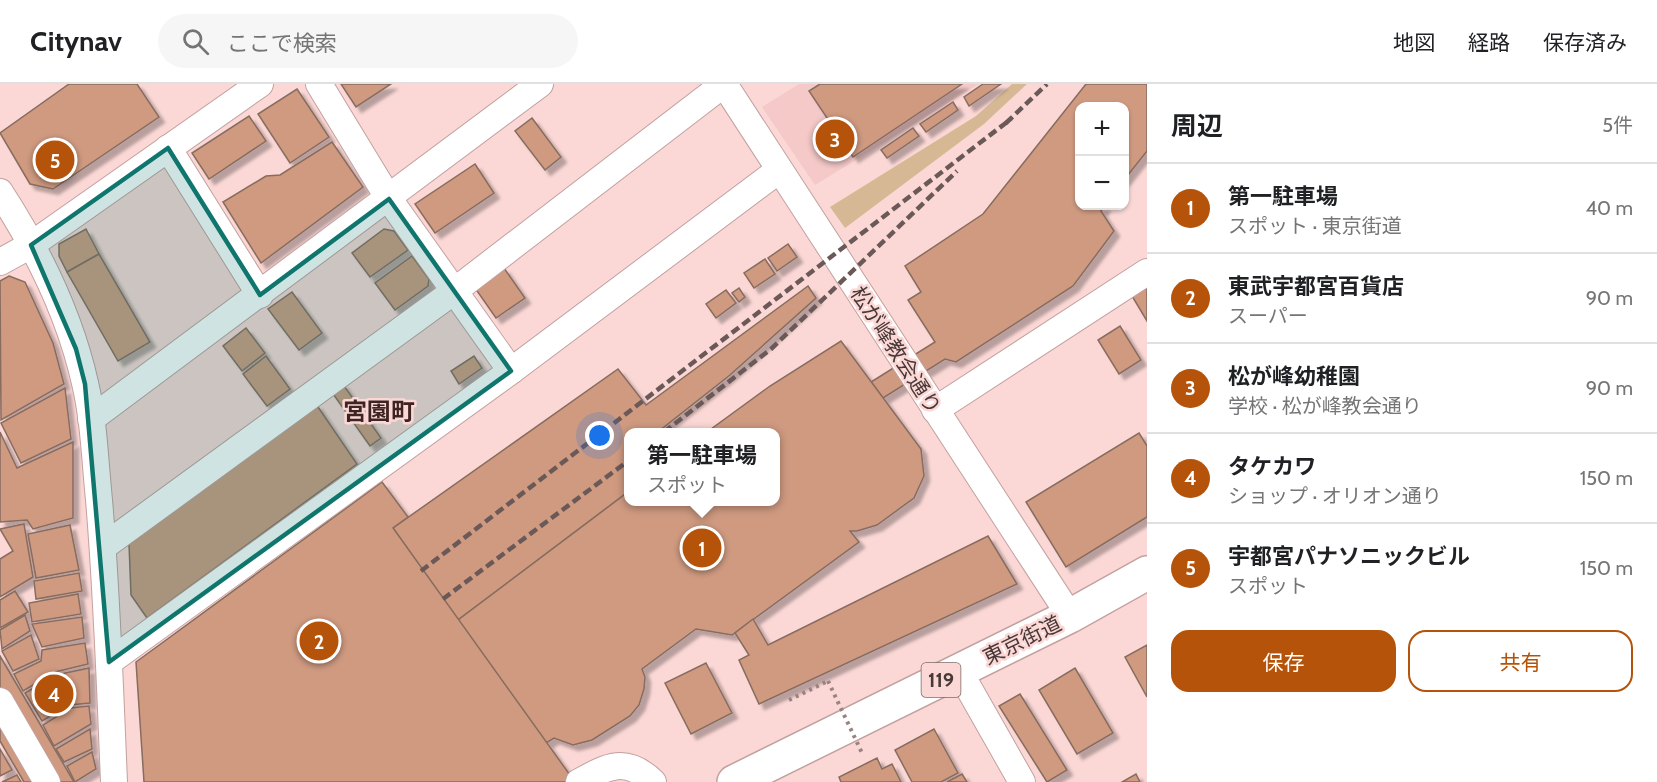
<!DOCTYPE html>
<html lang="ja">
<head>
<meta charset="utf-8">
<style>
	body { margin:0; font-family:Cabin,"Noto Sans JP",sans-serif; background:#f6f6f6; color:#202124 }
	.controls { position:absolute; right:18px; top:18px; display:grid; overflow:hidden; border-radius:12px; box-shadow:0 2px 4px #0004 }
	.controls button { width:54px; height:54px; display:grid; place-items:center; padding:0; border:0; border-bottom:2px solid #e0e0e0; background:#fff; color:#202124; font:30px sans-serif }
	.you { position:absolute; left:600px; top:352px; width:21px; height:21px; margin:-15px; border:4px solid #fff; border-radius:50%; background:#1a73e8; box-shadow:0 0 0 9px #1a73e833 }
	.badge { display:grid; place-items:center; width:39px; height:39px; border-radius:50%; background:#b45309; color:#fff; font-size:20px; font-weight:700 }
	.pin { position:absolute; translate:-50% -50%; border:3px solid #fff; box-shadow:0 2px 6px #0006 }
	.popup { position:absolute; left:624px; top:344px; width:156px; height:78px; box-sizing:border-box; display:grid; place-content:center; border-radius:12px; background:#fff; filter:drop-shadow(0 2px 4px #0005); font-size:20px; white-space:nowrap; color:#757577 }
	.popup b { font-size:22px; color:#202124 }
	.popup::after { content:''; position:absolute; left:50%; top:100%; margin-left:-12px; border:12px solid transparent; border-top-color:#fff }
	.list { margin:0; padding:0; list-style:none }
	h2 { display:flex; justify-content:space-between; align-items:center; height:78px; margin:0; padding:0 24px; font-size:26px }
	h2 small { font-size:20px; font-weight:400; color:#757577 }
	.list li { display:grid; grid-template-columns:39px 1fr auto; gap:18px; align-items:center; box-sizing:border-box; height:90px; padding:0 24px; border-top:2px solid #e0e0e0 }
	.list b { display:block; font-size:22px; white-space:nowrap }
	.list p { margin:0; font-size:20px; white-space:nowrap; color:#757577 }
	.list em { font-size:20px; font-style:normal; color:#757577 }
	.actions { display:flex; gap:12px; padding:18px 24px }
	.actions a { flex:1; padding:14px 0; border:2px solid #b45309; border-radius:18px; text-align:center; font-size:21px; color:#b45309 }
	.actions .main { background:#b45309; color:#fff }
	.icon { flex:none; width:33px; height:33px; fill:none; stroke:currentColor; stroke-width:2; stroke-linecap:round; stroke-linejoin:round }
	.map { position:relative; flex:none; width:1147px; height:698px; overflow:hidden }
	header { display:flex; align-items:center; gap:36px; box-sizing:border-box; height:84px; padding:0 30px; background:#fff; border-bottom:2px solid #e0e0e0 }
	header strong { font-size:28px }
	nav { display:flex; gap:33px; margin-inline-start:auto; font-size:21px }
	.search { width:420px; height:54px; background:#f6f6f6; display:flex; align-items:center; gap:15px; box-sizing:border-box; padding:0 21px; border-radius:33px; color:#757577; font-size:22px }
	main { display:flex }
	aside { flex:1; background:#fff }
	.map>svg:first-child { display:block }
</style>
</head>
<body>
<header>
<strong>Citynav</strong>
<div class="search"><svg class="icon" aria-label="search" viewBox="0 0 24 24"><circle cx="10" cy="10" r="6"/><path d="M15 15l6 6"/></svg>ここで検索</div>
<nav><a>地図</a><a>経路</a><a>保存済み</a></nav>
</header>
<main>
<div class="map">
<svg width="1147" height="698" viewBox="0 0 1147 698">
	<defs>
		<filter id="shadow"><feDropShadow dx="5.5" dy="5.5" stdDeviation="1.5" flood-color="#0004"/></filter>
	</defs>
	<rect width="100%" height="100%" fill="#fbd8d6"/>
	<polygon fill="#f4c9c8" points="799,0 979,0 815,101 762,23"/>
	<polygon fill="#d6b994" points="1012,0 1027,0 984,40 845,144 830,123 976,32"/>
	<g fill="#cf9a80" stroke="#876c5f" stroke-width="1.5" filter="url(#shadow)">
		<polygon points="69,0 137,0 159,33 53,105 30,100 0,49"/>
		<polygon points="341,0 391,0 356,23"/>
		<polygon points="820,0 962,0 853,73 809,7"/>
		<polygon points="983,0 1001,0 969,22 964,13"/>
		<polygon points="1086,0 1147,0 1147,67 1124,96 1124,22 1080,22 1080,122 1105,122 1101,127 1114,147 1073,202 956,278 945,275 883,314 871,298 935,258 908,216 921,208 905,182 983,130"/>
		<polygon points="297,5 329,53 290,79 258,30"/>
		<polygon points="953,18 958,26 926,48 920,40"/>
		<polygon points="249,32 266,57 209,95 192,69"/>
		<polygon points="532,34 561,73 545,86 515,47"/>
		<polygon points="913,44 919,52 887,74 881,66"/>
		<polygon points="332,58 363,103 261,179 223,118 266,92 280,91"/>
		<polygon points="475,80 494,109 435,149 415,120"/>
		<polygon points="86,145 99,170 67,188 59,172 59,160"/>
		<polygon points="384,145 394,147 408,166 370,193 352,169"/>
		<polygon points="788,160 797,173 777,187 768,174"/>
		<polygon points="99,170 150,258 118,277 67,188"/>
		<polygon points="412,172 429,195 428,202 395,226 375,199"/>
		<polygon points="765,175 775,190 754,204 744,189"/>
		<polygon points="504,184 525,214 496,234 475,204"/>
		<polygon points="9,192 25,198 53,259 64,300 1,336 0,197"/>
		<polygon points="808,202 816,214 730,291 663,344 666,348 628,348 628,408 458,536 393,444 618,285 646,321"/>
		<polygon points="1147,203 1147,237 1132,212"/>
		<polygon points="739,204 745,213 739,218 732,209"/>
		<polygon points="726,206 736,219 716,234 706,220"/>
		<polygon points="292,208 322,249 299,266 268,225"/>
		<polygon points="1120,242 1141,276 1119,290 1098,256"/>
		<polygon points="246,244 265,269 242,287 223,262"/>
		<polygon points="841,257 921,365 924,392 914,414 877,441 857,447 850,447 859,458 732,551 696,545 642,585 645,593 644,605 639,621 630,632 592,656 573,661 554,654 546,659 458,536 628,408 628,418 776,418 776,348 707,348 770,302"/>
		<polygon points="266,272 290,305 267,322 243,290"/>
		<polygon points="474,272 482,284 459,300 451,287"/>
		<polygon points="342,299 381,354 370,362 331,307"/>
		<polygon points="65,304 71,355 21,379 1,339"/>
		<polygon points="316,320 357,380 147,534 131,511 129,460"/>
		<polygon points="0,348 17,384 73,358 73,434 33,445 27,436 0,438"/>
		<polygon points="1139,349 1147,362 1147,433 1066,483 1026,418"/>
		<polygon points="382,398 408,433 393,444 575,698 144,698 136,578"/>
		<polygon points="24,440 33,493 0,513 0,475 13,467 0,445"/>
		<polygon points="70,441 79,486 36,494 28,450"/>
		<polygon points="988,452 1017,500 759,620 739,576 749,571 735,549 753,535 768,561"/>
		<polygon points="79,489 82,507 36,515 34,497"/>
		<polygon points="15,507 28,528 0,544 0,516"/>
		<polygon points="78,510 81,530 32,538 29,519"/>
		<polygon points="25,531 30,547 2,565 0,546"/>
		<polygon points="82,533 84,554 42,563 32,540"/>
		<polygon points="31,551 39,575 13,587 2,567"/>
		<polygon points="85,559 88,580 55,588 23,607 14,590 41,577 42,566"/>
		<polygon points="1147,561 1147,613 1125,573"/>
		<polygon points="0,572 74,698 24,698 0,657"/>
		<polygon points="706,579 732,629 691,650 665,599"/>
		<polygon points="89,584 90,619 69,621 42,637 25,609 56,591"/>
		<polygon points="1075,584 1113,649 1077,670 1039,606"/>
		<polygon points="1020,610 1067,686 1047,698 999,622"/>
		<polygon points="89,622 91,640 54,662 43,641 70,624"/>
		<polygon points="90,645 92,665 64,678 56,665"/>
		<polygon points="934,645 958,689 941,698 912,698 895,666"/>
		<polygon points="0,665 12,686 0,692"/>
		<polygon points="92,668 96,685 75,698 67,682"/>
		<polygon points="877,674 882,685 892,680 901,698 841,698 839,693"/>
		<polygon points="962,690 967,698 947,698"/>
		<polygon points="1136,690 1140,698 1122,698"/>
		<polygon points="17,691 21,698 2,698"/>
	</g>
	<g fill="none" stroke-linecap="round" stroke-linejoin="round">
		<defs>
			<g id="minor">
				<polyline points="319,0 389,115 511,287"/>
				<polyline points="724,0 1070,532"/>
				<polyline points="168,64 260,211"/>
				<path d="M0,108C37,165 70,232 85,299C94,337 95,377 99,416C107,510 110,604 114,698"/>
				<polyline points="0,178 31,161 260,0"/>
				<polyline points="935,326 1147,188"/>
				<polyline points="91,335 540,0"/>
				<polyline points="103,463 453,208 724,0"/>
				<polyline points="109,578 511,287 779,86"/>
				<polyline points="959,587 1022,698"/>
				<polyline points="0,617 47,698"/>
				<path d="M579,698C608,682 626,672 653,698"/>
			</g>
			<polyline id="highway" points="734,698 1070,532 1147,489"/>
		</defs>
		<use href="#minor" stroke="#c2a19f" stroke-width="28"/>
		<use href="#highway" stroke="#c2a19f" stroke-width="36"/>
		<polyline stroke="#9a8280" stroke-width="4" stroke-dasharray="3 4.5" stroke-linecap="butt" points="789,616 828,597"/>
		<use href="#minor" stroke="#fff" stroke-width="26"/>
		<use href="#highway" stroke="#fff" stroke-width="33"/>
		<g stroke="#6b5958" stroke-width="4.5" stroke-dasharray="9 4.5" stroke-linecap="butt">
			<polyline points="1006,39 1047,0"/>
			<polyline points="664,348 771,265 957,87"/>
			<polyline points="421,487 1011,35"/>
			<polyline points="443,515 628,377"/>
		</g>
		<polyline stroke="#9a8280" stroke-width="4" stroke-dasharray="3 4.5" stroke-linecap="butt" points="828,597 862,669"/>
	</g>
	<path fill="#0f766e" fill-opacity="0.2" stroke="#0f766e" stroke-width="4.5" stroke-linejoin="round" d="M168,64L260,211L389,115L511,287L109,578L85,300L76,265L31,161Z"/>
	<g text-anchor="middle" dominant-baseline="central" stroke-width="5" stroke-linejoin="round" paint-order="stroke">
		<rect fill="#fbd8d6" stroke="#7d6967" stroke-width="1.5" x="921.5" y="579" width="39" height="34" rx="4.5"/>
		<g font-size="20" font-weight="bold" fill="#473938">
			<text x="941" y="596">119</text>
		</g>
		<g font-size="21" fill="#473938" stroke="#fbd8d6">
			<text transform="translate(896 266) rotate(57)">松が峰教会通り</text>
			<text transform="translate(1022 556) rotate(-26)">東京街道</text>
		</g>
		<g font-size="24" font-weight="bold" fill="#3d2323" stroke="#fbd8d6">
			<text x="379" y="327">宮園町</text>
		</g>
	</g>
</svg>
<div class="controls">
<button>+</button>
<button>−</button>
</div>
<div class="you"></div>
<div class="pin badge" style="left:702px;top:464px">1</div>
<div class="popup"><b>第一駐車場</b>スポット</div>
<div class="pin badge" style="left:319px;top:557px">2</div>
<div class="pin badge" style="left:835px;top:55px">3</div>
<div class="pin badge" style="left:54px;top:610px">4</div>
<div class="pin badge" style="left:55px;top:76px">5</div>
</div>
<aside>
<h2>周辺<small>5件</small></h2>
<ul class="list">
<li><span class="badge">1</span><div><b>第一駐車場</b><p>スポット · 東京街道</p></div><em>40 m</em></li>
<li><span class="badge">2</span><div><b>東武宇都宮百貨店</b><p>スーパー</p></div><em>90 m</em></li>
<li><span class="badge">3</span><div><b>松が峰幼稚園</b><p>学校 · 松が峰教会通り</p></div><em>90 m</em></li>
<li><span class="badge">4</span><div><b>タケカワ</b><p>ショップ · オリオン通り</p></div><em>150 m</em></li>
<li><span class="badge">5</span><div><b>宇都宮パナソニックビル</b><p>スポット</p></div><em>150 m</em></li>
</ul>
<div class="actions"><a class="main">保存</a><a>共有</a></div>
</aside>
</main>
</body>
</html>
